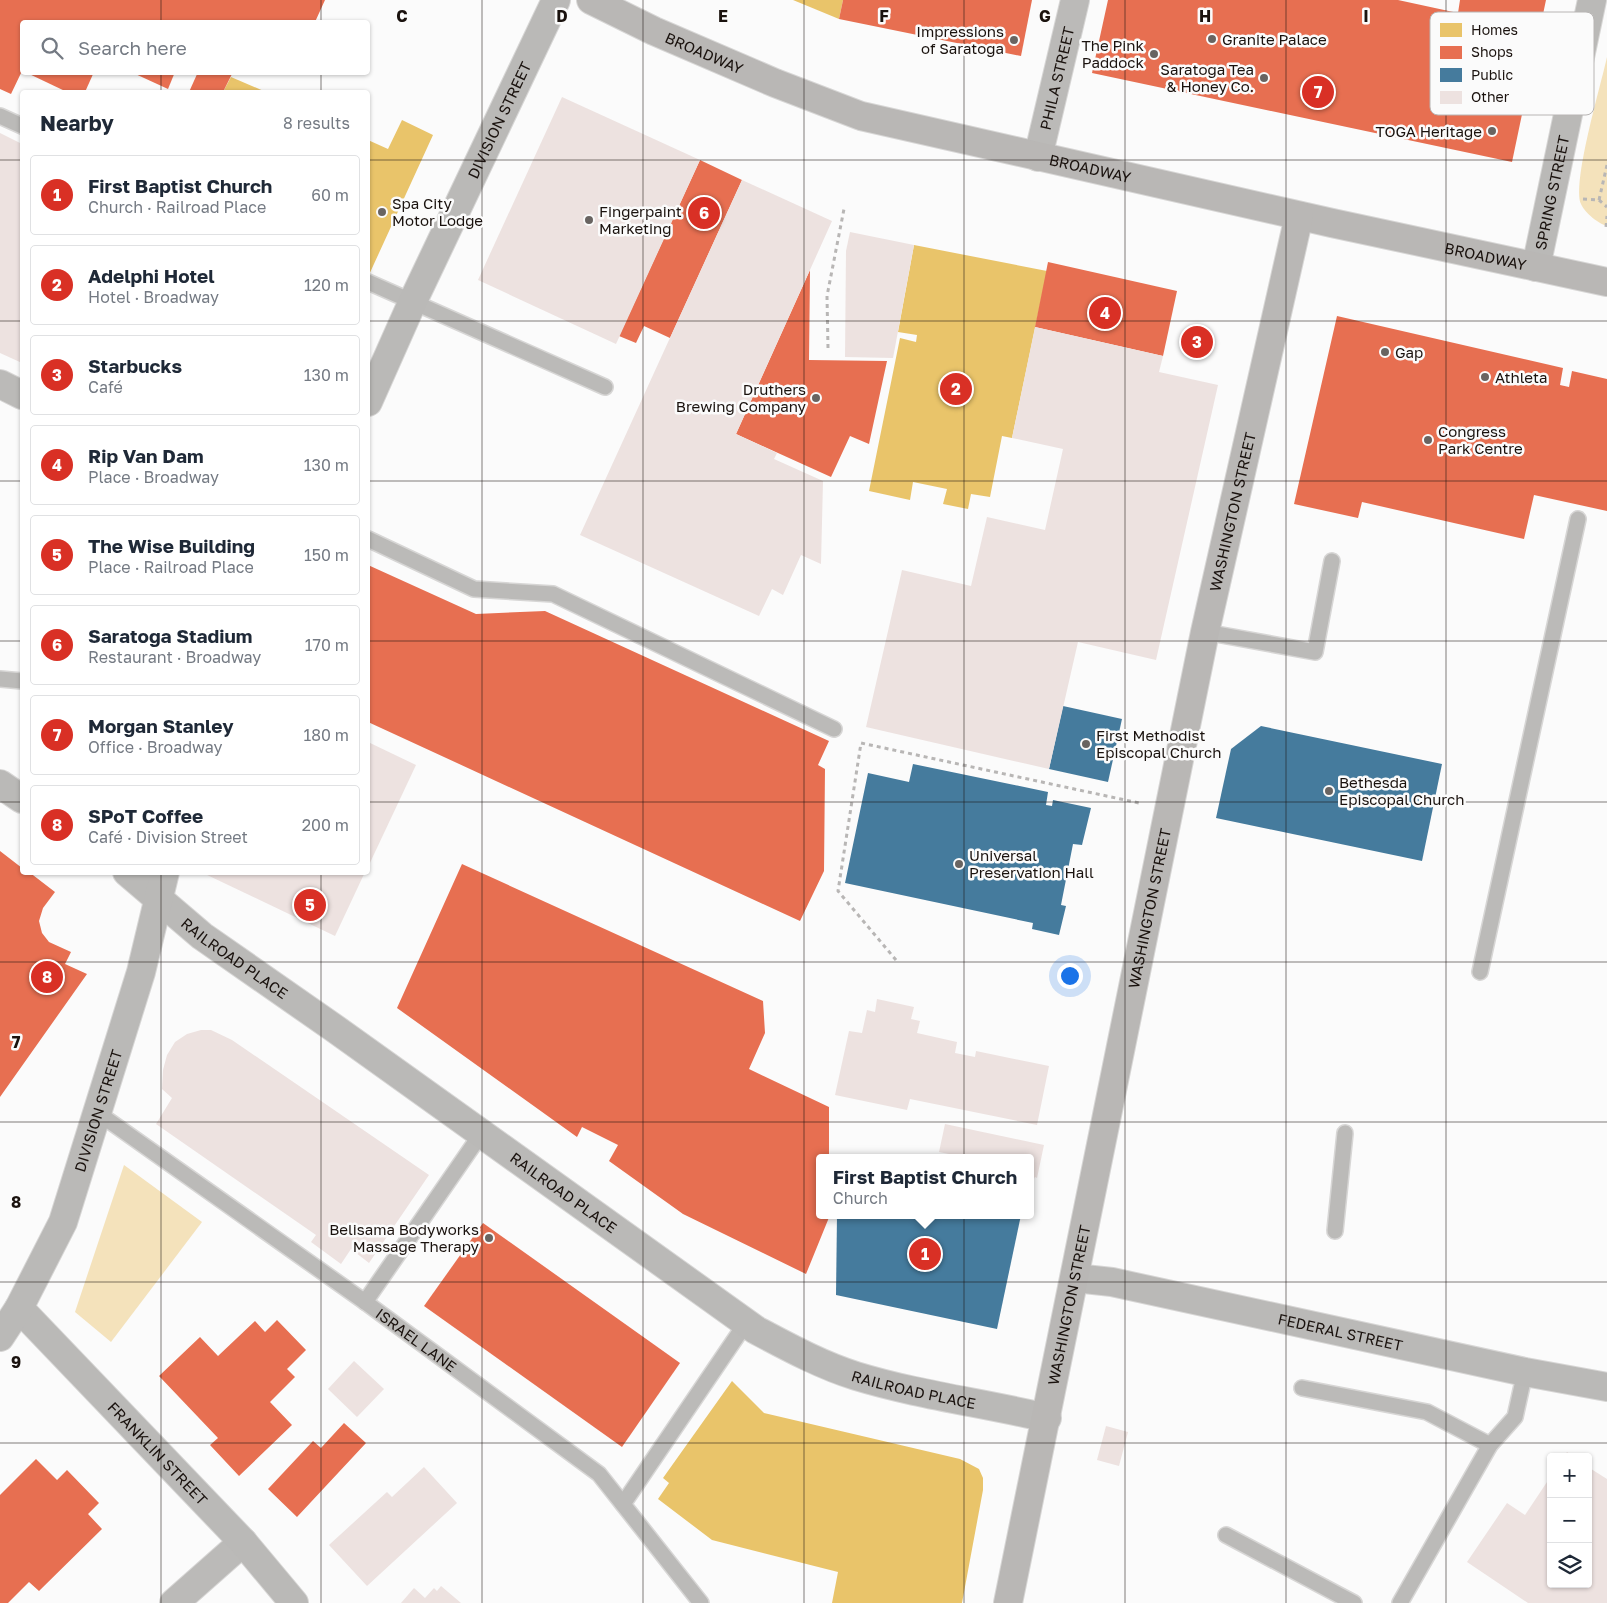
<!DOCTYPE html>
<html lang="en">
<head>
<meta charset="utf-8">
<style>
	body { margin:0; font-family:"Golos Text",sans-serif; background:#f2f2f3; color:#1f2937 }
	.controls { position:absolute; right:15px; bottom:15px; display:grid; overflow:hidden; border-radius:5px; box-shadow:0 1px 4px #0004 }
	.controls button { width:45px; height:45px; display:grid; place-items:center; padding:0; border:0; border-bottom:1px solid #e0e1e3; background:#fff; color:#1f2937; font:25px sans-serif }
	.you { position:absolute; left:1069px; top:975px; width:18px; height:18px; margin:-12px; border:4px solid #fff; border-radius:50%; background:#1a73e8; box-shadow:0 0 0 8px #1a73e833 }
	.badge { display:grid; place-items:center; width:32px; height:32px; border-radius:50%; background:#d93025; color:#fff; font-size:16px; font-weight:700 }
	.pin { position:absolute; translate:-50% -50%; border:2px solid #fff; box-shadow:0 1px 5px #0006 }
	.popup { position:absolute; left:816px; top:1154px; width:218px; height:65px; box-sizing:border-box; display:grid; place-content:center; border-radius:5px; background:#fff; filter:drop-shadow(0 1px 4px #0005); font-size:16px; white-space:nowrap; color:#747a83 }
	.popup b { font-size:19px; color:#1f2937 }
	.popup::after { content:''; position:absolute; left:50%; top:100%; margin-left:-10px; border:10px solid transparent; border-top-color:#fff }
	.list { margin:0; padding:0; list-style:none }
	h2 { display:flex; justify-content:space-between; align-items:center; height:65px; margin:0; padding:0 20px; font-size:21px }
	h2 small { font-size:16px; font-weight:400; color:#747a83 }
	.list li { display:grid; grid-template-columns:32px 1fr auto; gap:15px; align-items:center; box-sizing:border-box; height:80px; margin:0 10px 10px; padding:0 10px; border:1px solid #e0e1e3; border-radius:5px }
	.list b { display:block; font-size:19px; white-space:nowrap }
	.list p { margin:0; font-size:16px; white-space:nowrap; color:#747a83 }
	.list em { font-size:16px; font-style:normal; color:#747a83 }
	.icon { flex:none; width:28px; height:28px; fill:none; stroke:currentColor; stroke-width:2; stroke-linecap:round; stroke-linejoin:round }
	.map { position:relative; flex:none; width:1607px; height:1603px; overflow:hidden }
	.search { position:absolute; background:#fff; box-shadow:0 1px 4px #0004; left:20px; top:20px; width:350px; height:55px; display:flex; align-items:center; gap:12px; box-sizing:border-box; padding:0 18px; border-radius:5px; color:#747a83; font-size:19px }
	.panel { position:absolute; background:#fff; box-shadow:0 1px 4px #0004; left:20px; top:90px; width:350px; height:785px; border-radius:5px }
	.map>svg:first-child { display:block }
</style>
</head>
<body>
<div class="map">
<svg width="1607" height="1603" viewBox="0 0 1607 1603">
	<rect width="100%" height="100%" fill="#fbfbfb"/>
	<g fill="#f4e2bb">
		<path d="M1607,57V226C1599,224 1585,213 1581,204C1572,182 1601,85 1607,57Z"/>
		<polygon points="124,1165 202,1222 111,1342 75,1312"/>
	</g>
	<g fill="#e9c46a">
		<polygon points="793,0 843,0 839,19"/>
		<polygon points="231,77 266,92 223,92"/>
		<polygon points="402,120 433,135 368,277 368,140 388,149"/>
		<polygon points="914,245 1047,271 1012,438 1002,436 990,497 971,494 968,509 943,504 947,489 913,482 910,500 869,491 900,338 916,342 917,335 898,332"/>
		<polygon points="732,1381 764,1413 960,1459 979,1469 983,1478 983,1490 962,1603 832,1603 838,1572 712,1540 658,1499 669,1483 663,1478"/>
	</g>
	<g fill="#e76f51">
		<polygon points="0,0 325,0 315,22 22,22 22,71 11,94 0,89"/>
		<polygon points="843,0 1032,0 1021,56 839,19"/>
		<polygon points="1108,0 1398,0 1458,13 1460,0 1546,0 1512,162 1092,73"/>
		<polygon points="25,72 94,72 85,92 67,92"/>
		<polygon points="131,72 175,72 168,89"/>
		<polygon points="198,72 233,72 223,92 189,92"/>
		<polygon points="700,160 742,180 670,338 644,326 636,343 619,336"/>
		<polygon points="1048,262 1177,291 1163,356 1035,327"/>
		<polygon points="810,270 809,360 887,361 869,444 850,436 831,477 736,434"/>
		<polygon points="1337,316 1563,368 1560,385 1569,387 1572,371 1607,379 1607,511 1534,495 1524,539 1362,502 1358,518 1294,504"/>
		<polygon points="368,565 476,614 545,611 829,741 818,765 825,769 824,871 800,921 368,722"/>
		<polygon points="0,851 22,868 22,872 29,872 55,892 43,908 39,921 42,933 49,942 71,952 65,964 87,974 0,1097"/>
		<polygon points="462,864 763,1001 765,1033 749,1069 829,1107 829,1158 820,1158 820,1215 830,1215 806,1274 683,1214 609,1161 618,1145 582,1127 577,1137 397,1008"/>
		<polygon points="483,1223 680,1363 622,1447 424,1306"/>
		<polygon points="277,1320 306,1350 287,1369 295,1377 270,1402 292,1425 239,1476 210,1445 218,1438 159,1376 200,1337 218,1356 255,1321 265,1332"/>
		<polygon points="344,1423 366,1443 297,1517 268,1489 313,1441 321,1448"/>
		<polygon points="36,1459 57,1480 67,1470 99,1503 88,1514 102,1529 39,1591 29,1582 8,1603 0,1603 0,1495"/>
	</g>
	<g fill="#457b9d">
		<polygon points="1063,706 1122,719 1108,782 1049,769"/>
		<polygon points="1261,726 1442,764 1422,861 1216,818 1231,749"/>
		<polygon points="913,764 1048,792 1046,805 1052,806 1053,800 1091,808 1082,845 1073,844 1061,905 1066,906 1059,935 1032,929 1033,923 845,883 868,773 909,782"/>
		<polygon points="837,1215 1021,1215 997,1329 836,1295"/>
	</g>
	<g fill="#ede2e0">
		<polygon points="562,97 700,160 616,344 478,280"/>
		<polygon points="0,133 22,144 22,363 0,353"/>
		<polygon points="742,180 832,221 736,434 777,453 774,459 823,481 821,564 801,555 783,595 772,589 759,616 580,535"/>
		<polygon points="850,232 914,245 893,358 845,357 846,251"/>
		<polygon points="1035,327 1163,356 1159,372 1218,385 1156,660 1078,642 1049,769 866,727 902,570 971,586 987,517 1045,530 1063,449 1012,438"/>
		<polygon points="368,742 416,765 368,867"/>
		<polygon points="205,872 365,872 335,936 205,874"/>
		<polygon points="877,999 914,1007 911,1019 920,1021 917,1033 957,1042 955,1053 975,1057 976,1051 1049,1066 1037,1125 910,1099 907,1110 835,1095 849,1031 862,1033 867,1010 875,1012"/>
		<polygon points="201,1030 211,1030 232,1040 429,1175 369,1263 351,1249 341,1264 311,1242 316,1235 156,1124 172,1098 162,1089 163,1070 167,1055 175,1042 187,1034"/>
		<polygon points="945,1124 1044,1145 1037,1178 1035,1177 1030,1186 1030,1158 969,1158 939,1152"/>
		<polygon points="354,1361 384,1389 357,1417 328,1389"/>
		<polygon points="1106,1426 1128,1432 1119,1466 1097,1460"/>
		<polygon points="1567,1452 1574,1457 1564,1457"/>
		<polygon points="424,1467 457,1503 367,1586 329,1545 387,1492 392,1497"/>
		<polygon points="1588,1467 1607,1479 1607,1603 1528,1603 1467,1562 1507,1503 1525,1515 1551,1476 1551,1584 1588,1584"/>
		<polygon points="441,1586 461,1603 401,1603 414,1588 425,1598 434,1588 437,1591"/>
	</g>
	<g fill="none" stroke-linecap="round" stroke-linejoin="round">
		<defs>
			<g id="lane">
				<polyline points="0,116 22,126"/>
				<polyline points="368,282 605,387"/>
				<polyline points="368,539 474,589 553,594 834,729"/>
				<polyline points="1205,632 1315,652 1332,561"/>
				<polyline points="0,679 22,681"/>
				<polyline points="1480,972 1578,519"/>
				<path id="s1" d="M98,1113L365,1302L599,1474L701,1603"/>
				<polyline points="1335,1231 1345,1133"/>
				<polyline points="365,1302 481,1134"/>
				<polyline points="1302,1388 1427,1412 1490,1445"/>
				<polyline points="623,1504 746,1323"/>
				<polyline points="1226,1535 1354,1603"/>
				<polyline points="1400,1603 1490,1445 1515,1417 1525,1372"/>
			</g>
			<g id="street">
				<path id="s2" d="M1038,157L1075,0"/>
				<polyline points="0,384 22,395"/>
				<polyline points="174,1603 243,1542"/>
			</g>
			<g id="secondary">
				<path id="s3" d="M1536,267L1592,0"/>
				<path id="s4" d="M368,402L412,303L556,0"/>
				<polyline points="0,784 22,799"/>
				<path id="s5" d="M127,872L202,936L334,1028L756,1330C788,1347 821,1365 856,1376C918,1395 984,1403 1047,1418"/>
				<path id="s6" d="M1075,1278L1112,1282L1525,1372L1607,1387"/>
				<path id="s7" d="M19,1308L243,1542L294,1603"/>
				<path id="s8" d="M0,1337L19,1308L63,1222L141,972L165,872"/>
			</g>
			<g id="highway">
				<path id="s9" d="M591,0L654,31L775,83L861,116L1332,223L1607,282"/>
				<path id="s10" d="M1008,1603L1205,632L1299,216"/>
			</g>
		</defs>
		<use href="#lane" stroke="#d7d6d5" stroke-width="18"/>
		<use href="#street" stroke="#d7d6d5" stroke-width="30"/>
		<use href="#secondary" stroke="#d7d6d5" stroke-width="30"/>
		<use href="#highway" stroke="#d7d6d5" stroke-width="30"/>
		<g stroke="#b8b6b5" stroke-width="3" stroke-dasharray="4 4" stroke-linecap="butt">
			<polyline points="1583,199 1599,200 1607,207"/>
			<polyline points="1599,200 1607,165"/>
			<polyline points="1606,227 1607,216"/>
			<polyline points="828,348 827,296 844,209"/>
			<polyline points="896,960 838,891 861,743 1139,803"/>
		</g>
		<use href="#lane" stroke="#bbbab8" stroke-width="15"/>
		<use href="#street" stroke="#bbbab8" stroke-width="28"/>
		<use href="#secondary" stroke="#bab9b7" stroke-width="28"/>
		<use href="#highway" stroke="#b9b7b5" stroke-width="28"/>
	</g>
	<path fill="none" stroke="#1a120e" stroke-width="1" stroke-opacity="0.55" d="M161,0V22M321,0V22M482,0V1603M643,0V1603M804,0V1603M964,0V1603M1125,0V1603M1286,0V1603M1446,0V1603M161,72V92M321,72V92M0,160H22M368,160H1607M0,321H22M368,321H1607M0,481H22M368,481H1607M0,641H22M368,641H1607M0,802H22M368,802H1607M161,872V1603M321,872V1603M0,962H1607M0,1122H1607M0,1282H1607M0,1443H1607"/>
	<g fill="#696461" stroke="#fbfbfb" stroke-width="2">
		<circle cx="1212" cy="39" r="5"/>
		<circle cx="1014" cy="40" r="5"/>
		<circle cx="1154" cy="54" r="5"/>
		<circle cx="1264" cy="78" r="5"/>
		<circle cx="1492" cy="131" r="5"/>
		<circle cx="382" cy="212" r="5"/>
		<circle cx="589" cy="220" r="5"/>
		<circle cx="1385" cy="352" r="5"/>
		<circle cx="1485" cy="377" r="5"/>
		<circle cx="816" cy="398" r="5"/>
		<circle cx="1428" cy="440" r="5"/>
		<circle cx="1086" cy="744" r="5"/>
		<circle cx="1329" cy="791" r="5"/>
		<circle cx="959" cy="864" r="5"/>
		<circle cx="489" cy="1238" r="5"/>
	</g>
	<g text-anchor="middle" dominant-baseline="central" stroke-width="5" stroke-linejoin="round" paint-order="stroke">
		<g font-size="15" fill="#1a120e" stroke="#fbfbfb" text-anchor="start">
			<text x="1004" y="31" text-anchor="end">Impressions<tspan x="1004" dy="17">of Saratoga</tspan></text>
			<text x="1222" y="39">Granite Palace</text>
			<text x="1144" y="45" text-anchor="end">The Pink<tspan x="1144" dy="17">Paddock</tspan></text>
			<text x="1254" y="69" text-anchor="end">Saratoga Tea<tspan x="1254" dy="17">&amp; Honey Co.</tspan></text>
			<text x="1482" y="131" text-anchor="end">TOGA Heritage</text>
			<text x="392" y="203">Spa City<tspan x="392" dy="17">Motor Lodge</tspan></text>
			<text x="599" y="211">Fingerpaint<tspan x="599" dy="17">Marketing</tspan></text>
			<text x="1395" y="352">Gap</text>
			<text x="1495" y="377">Athleta</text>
			<text x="806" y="389" text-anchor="end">Druthers<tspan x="806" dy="17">Brewing Company</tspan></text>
			<text x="1438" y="431">Congress<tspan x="1438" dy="17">Park Centre</tspan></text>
			<text x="1096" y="735">First Methodist<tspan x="1096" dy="17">Episcopal Church</tspan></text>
			<text x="1339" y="782">Bethesda<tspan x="1339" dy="17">Episcopal Church</tspan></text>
			<text x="969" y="855">Universal<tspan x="969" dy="17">Preservation Hall</tspan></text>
			<text x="479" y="1229" text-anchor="end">Belisama Bodyworks<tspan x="479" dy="17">Massage Therapy</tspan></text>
		</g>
		<g font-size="15" fill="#1a120e" stroke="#fbfbfb">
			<text stroke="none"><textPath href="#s9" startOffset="125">BROADWAY</textPath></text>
			<text stroke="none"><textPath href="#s2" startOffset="81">PHILA STREET</textPath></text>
			<text stroke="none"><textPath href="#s4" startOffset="311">DIVISION STREET</textPath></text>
			<text stroke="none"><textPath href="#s9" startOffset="529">BROADWAY</textPath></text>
			<text stroke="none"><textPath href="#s3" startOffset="76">SPRING STREET</textPath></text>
			<text stroke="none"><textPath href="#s9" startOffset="934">BROADWAY</textPath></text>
			<text stroke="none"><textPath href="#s10" startOffset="1114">WASHINGTON STREET</textPath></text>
			<text stroke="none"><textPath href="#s10" startOffset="709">WASHINGTON STREET</textPath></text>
			<text stroke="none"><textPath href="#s5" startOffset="138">RAILROAD PLACE</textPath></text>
			<text stroke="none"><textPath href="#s8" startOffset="248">DIVISION STREET</textPath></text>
			<text stroke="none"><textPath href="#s5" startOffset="542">RAILROAD PLACE</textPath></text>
			<text stroke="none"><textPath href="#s10" startOffset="304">WASHINGTON STREET</textPath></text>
			<text stroke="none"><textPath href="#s6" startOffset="271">FEDERAL STREET</textPath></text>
			<text stroke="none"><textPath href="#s1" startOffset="391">ISRAEL LANE</textPath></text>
			<text stroke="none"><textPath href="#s5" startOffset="948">RAILROAD PLACE</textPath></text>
			<text stroke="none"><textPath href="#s7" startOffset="201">FRANKLIN STREET</textPath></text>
		</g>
	</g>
	<rect x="1430" y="12" width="164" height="103" rx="8" fill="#fbfbfb" stroke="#b8b5b4" stroke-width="1"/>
	<rect x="1440" y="23" width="22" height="14" fill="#e9c46a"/>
	<rect x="1440" y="46" width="22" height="13" fill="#e76f51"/>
	<rect x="1440" y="68" width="22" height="14" fill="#457b9d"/>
	<rect x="1440" y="91" width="22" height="13" fill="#ede2e0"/>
	<g font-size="14" fill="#1a120e">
		<text x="1471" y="35">Homes</text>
		<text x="1471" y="57">Shops</text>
		<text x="1471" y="80">Public</text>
		<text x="1471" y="102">Other</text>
	</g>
	<g font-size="16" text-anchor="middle" font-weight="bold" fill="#1a120e" stroke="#fbfbfb" stroke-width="5" stroke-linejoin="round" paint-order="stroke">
		<text x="402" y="22">C</text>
		<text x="562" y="22">D</text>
		<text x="723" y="22">E</text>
		<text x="884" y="22">F</text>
		<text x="1045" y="22">G</text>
		<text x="1205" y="22">H</text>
		<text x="1366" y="22">I</text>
		<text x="16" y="1048">7</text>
		<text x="16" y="1208">8</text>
		<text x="16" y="1368">9</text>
	</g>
</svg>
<div class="controls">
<button>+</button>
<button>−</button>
<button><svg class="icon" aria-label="layers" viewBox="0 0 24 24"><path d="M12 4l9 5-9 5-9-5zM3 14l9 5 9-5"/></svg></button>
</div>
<div class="you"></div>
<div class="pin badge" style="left:925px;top:1254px">1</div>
<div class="popup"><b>First Baptist Church</b>Church</div>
<div class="pin badge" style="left:956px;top:389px">2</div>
<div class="pin badge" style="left:1197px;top:342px">3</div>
<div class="pin badge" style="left:1105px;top:313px">4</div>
<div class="pin badge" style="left:310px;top:905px">5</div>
<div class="pin badge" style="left:704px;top:213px">6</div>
<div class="pin badge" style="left:1318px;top:92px">7</div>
<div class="pin badge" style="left:47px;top:977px">8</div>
<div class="search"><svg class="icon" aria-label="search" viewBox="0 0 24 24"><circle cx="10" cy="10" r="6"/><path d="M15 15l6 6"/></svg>Search here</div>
<section class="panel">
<h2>Nearby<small>8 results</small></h2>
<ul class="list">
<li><span class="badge">1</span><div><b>First Baptist Church</b><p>Church · Railroad Place</p></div><em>60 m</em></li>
<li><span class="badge">2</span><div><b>Adelphi Hotel</b><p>Hotel · Broadway</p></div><em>120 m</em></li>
<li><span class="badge">3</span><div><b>Starbucks</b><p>Café</p></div><em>130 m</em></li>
<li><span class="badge">4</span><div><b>Rip Van Dam</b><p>Place · Broadway</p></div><em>130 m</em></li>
<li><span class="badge">5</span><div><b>The Wise Building</b><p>Place · Railroad Place</p></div><em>150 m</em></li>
<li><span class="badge">6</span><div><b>Saratoga Stadium</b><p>Restaurant · Broadway</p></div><em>170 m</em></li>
<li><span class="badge">7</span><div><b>Morgan Stanley</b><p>Office · Broadway</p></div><em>180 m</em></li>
<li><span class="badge">8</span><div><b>SPoT Coffee</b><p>Café · Division Street</p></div><em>200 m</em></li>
</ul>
</section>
</div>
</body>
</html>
